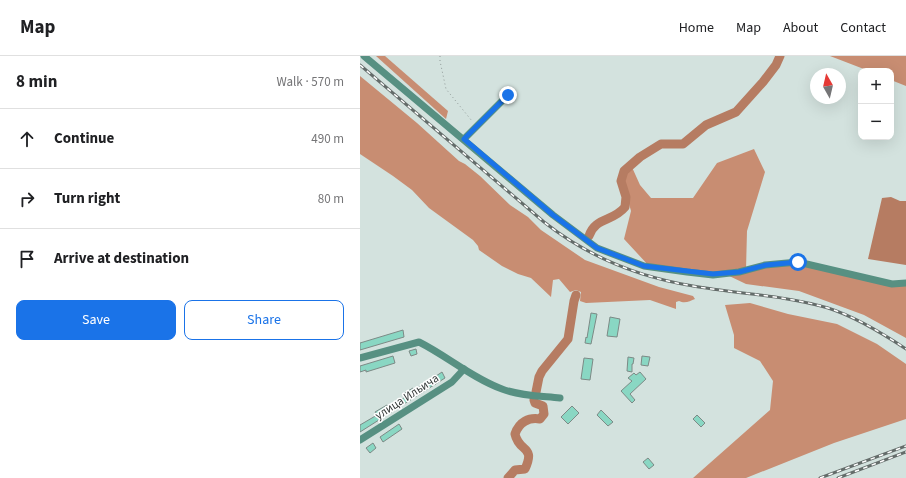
<!DOCTYPE html>
<html lang="en">
<head>
<meta charset="utf-8">
<style>
	body { margin:0; font-family:"Source Sans 3",sans-serif; background:#f6f6f6; color:#202124 }
	.controls { position:absolute; right:12px; top:12px; display:grid; overflow:hidden; border-radius:8px; box-shadow:0 4px 16px #0002 }
	.controls button { width:36px; height:36px; display:grid; place-items:center; padding:0; border:0; border-bottom:1px solid #e0e0e0; background:#fff; color:#202124; font:20px sans-serif }
	.compass { position:absolute; left:450px; top:12px; width:36px; height:36px; border-radius:50%; background:#fff; box-shadow:0 4px 16px #0002; rotate:352deg }
	.stop { position:absolute; width:12px; height:12px; margin:-9px; border:3px solid #1a73e8; border-radius:50%; background:#fff }
	.stop.end { background:#1a73e8; border-color:#fff; box-shadow:0 1px 4px #0008 }
	.list { margin:0; padding:0; list-style:none }
	h2 { display:flex; justify-content:space-between; align-items:center; height:52px; margin:0; padding:0 16px; font-size:17px }
	h2 small { font-size:13px; font-weight:400; color:#757577 }
	.list li { display:grid; grid-template-columns:26px 1fr auto; gap:12px; align-items:center; box-sizing:border-box; height:60px; padding:0 16px; border-top:1px solid #e0e0e0 }
	.list b { display:block; font-size:15px; white-space:nowrap }
	.list em { font-size:13px; font-style:normal; color:#757577 }
	.actions { display:flex; gap:8px; padding:12px 16px }
	.actions a { flex:1; padding:9px 0; border:1px solid #1a73e8; border-radius:8px; text-align:center; font-size:14px; color:#1a73e8 }
	.actions .main { background:#1a73e8; color:#fff }
	.icon { flex:none; width:22px; height:22px; fill:none; stroke:currentColor; stroke-width:2; stroke-linecap:round; stroke-linejoin:round }
	.map { position:relative; flex:none; width:546px; height:422px; overflow:hidden }
	header { display:flex; align-items:center; gap:24px; box-sizing:border-box; height:56px; padding:0 20px; background:#fff; border-bottom:1px solid #e0e0e0 }
	header strong { font-size:19px }
	nav { display:flex; gap:22px; margin-inline-start:auto; font-size:14px }
	main { display:flex }
	aside { flex:1; background:#fff }
	.map>svg:first-child { display:block }
</style>
</head>
<body>
<header>
<strong>Map</strong>
<nav><a>Home</a><a>Map</a><a>About</a><a>Contact</a></nav>
</header>
<main>
<aside>
<h2>8 min<small>Walk · 570 m</small></h2>
<ul class="list">
<li><svg class="icon" aria-label="ahead" viewBox="0 0 24 24"><path d="M12 20V5M6 11l6-6 6 6"/></svg><div><b>Continue</b></div><em>490 m</em></li>
<li><svg class="icon" aria-label="right" viewBox="0 0 24 24"><path d="M7 20v-9h11M14 6l5 5-5 5"/></svg><div><b>Turn right</b></div><em>80 m</em></li>
<li><svg class="icon" aria-label="arrive" viewBox="0 0 24 24"><path d="M6 21V4h12l-3 4 3 4H6"/></svg><div><b>Arrive at destination</b></div></li>
</ul>
<div class="actions"><a class="main">Save</a><a>Share</a></div>
</aside>
<div class="map">
<svg width="546" height="422" viewBox="0 0 546 422">
	<rect width="100%" height="100%" fill="#d3e2de"/>
	<g fill="#c88d72">
		<polygon points="16,0 25,0 88,55 86,63"/>
		<polygon points="470,0 546,0 546,30 531,24 531,15 509,15"/>
		<path d="M0,20L57,67L99,105L105,108L120,120L150,149L168,161L181,174L225,204L299,231L333,240L335,243C330,245 325,248 319,245L316,246V253L290,244L226,247L220,245L221,236L216,234L210,236L199,223L193,224L191,241L171,222L158,218L142,210L119,194L118,190L113,184L69,152L52,134L33,120L0,98Z"/>
		<polygon points="394,93 405,116 387,175 386,214 438,206 546,230 546,282 504,259 439,235 386,228 363,217 289,210 264,183 271,155 262,122 271,109 280,129 291,142 333,142 357,107"/>
		<polygon points="390,247 428,258 477,268 517,288 546,308 546,363 474,387 386,422 333,422 410,354 413,325 400,305 374,292 374,279 365,249"/>
	</g>
	<polygon fill="#b67c62" points="531,141 540,145 546,145 546,209 508,203 522,142"/>
	<g fill="none" stroke-linecap="round" stroke-linejoin="round">
		<g stroke="#b67c62" stroke-width="9">
			<path d="M229,180C235,161 253,166 265,151L266,141L261,125L264,115L280,101L301,88H323L346,69L376,56L403,26L416,9L420,0"/>
			<polyline points="176,336 179,321 182,315 208,283 214,245 216,239"/>
			<path d="M148,422L155,414L165,413C176,389 159,397 155,378C159,366 169,361 180,363L184,358L183,350L175,347L174,344"/>
		</g>
	</g>
	<g fill="#89d7c3" stroke="#7c8a86">
		<polygon points="231,257 237,258 231,288 225,287 226,281 227,282"/>
		<polygon points="250,261 260,263 257,281 247,280"/>
		<polygon points="43,274 44,281 0,294 0,287"/>
		<polygon points="56,293 57,298 51,300 49,295"/>
		<polygon points="33,300 35,307 6,316 6,314 0,316 0,310"/>
		<polygon points="282,300 290,301 288,310 281,309"/>
		<polygon points="268,301 274,302 273,308 272,308 272,316 267,315"/>
		<polygon points="224,302 233,303 230,324 221,323"/>
		<polygon points="82,316 85,322 0,376 0,369 17,359 15,356 27,349 28,352 45,341 43,338 53,332 54,335"/>
		<polygon points="280,316 286,323 270,338 275,344 272,347 261,335 272,325 268,322 274,317 276,319"/>
		<polygon points="212,350 219,357 208,368 201,361"/>
		<polygon points="241,354 253,366 248,370 237,359"/>
		<polygon points="337,359 345,367 341,371 333,363"/>
		<polygon points="39,368 42,373 23,386 20,381"/>
		<polygon points="13,387 16,392 10,397 6,392"/>
		<polygon points="288,402 294,409 289,413 283,406"/>
	</g>
	<g fill="none" stroke-linecap="round" stroke-linejoin="round">
		<polyline stroke="#8f9997" stroke-width="1" stroke-dasharray="1 3" stroke-linecap="butt" points="80,0 80,5 86,33 112,65"/>
		<g stroke="#579082" stroke-width="7">
			<polyline points="4,0 193,159 237,192 284,210 327,216 353,219 379,216 405,209 438,206 532,228 546,227"/>
			<polyline points="104,83 148,39"/>
			<path d="M0,302L59,286C87,300 112,322 142,333C160,340 181,340 200,342"/>
			<polyline points="0,384 92,326 104,313"/>
		</g>
		<defs>
			<g id="rail">
				<path d="M0,9L184,166C227,200 278,221 333,230C378,238 424,239 468,252C496,261 522,277 546,293"/>
				<polyline points="460,422 546,390"/>
				<polyline points="478,422 546,396"/>
			</g>
		</defs>
		<use href="#rail" stroke="#646c6a" stroke-width="3"/>
		<use href="#rail" stroke="#fff" stroke-width="1.5" stroke-dasharray="4.5" stroke-linecap="butt"/>
	</g>
	<g fill="none" stroke-linecap="round" stroke-linejoin="round">
		<polyline stroke="#1a73e8" stroke-width="5" points="148,39 104,83 193,159 237,192 284,210 353,218 379,216 406,209 438,206"/>
	</g>
	<g text-anchor="middle" dominant-baseline="central" stroke-width="3" stroke-linejoin="round" paint-order="stroke">
		<g font-size="12" fill="#343938" stroke="#fff">
			<text transform="translate(47 341) rotate(-33)">улица Ильича</text>
		</g>
	</g>
</svg>
<div class="controls">
<button>+</button>
<button>−</button>
</div>
<svg class="compass" viewBox="-18 -18 36 36"><path d="M0-13l5 13h-10z" fill="#e53935"/><path d="M0 13l5-13h-10z" fill="#757577"/></svg>
<div class="stop" style="left:438px;top:206px"></div>
<div class="stop end" style="left:148px;top:39px"></div>
</div>
</main>
</body>
</html>
